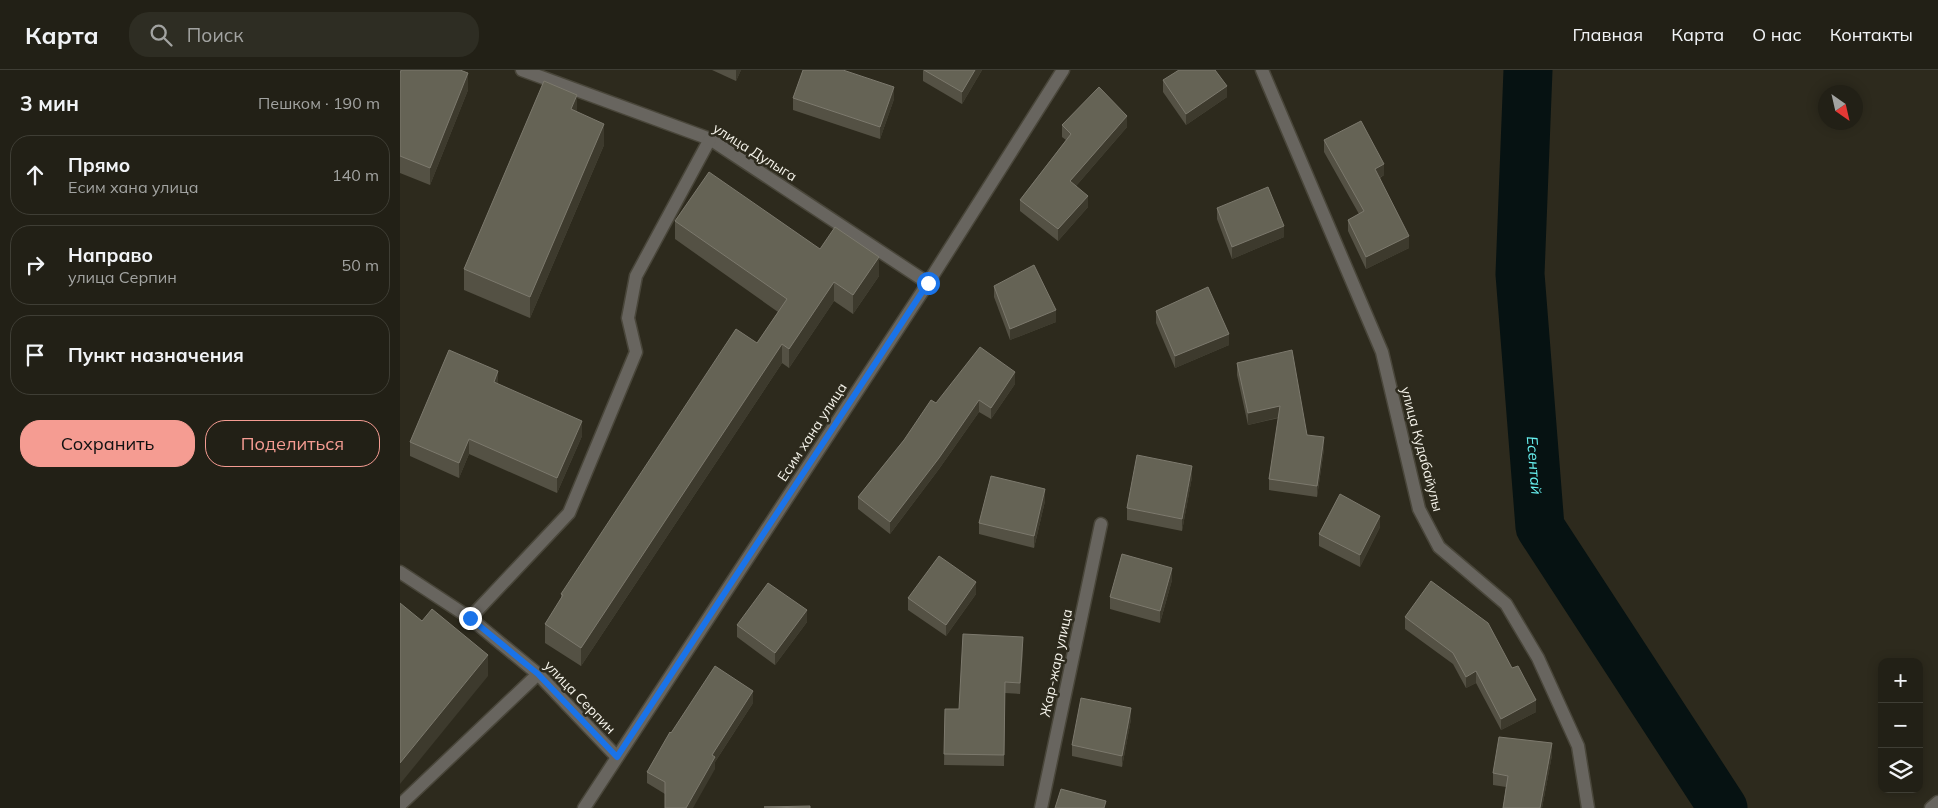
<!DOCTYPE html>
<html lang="ru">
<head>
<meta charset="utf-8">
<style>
	body { margin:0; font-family:Mulish,sans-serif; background:#2e2d23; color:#f1f3f6 }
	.controls { position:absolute; right:15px; bottom:15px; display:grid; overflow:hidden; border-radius:10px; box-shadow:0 2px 12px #0003 }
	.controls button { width:45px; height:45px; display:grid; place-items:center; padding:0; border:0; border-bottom:1px solid #3f3e35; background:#222016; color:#f1f3f6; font:25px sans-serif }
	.compass { position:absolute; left:1418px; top:15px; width:45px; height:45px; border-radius:50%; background:#222016; box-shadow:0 2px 12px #0003; rotate:146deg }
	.stop { position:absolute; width:15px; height:15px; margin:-11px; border:4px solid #1a73e8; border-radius:50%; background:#fff }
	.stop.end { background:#1a73e8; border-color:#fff; box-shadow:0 1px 5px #0008 }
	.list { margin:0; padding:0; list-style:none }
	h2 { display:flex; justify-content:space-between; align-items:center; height:65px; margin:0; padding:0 20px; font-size:21px }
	h2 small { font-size:16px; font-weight:400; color:#a2a3a1 }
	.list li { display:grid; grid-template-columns:32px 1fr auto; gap:15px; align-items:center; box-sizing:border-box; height:80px; margin:0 10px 10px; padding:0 10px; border:1px solid #3f3e35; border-radius:20px }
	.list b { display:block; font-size:19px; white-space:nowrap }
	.list p { margin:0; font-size:16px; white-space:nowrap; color:#a2a3a1 }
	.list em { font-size:16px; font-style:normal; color:#a2a3a1 }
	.actions { display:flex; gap:10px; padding:15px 20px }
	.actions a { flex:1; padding:11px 0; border:1px solid #f59c92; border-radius:20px; text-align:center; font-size:18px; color:#f59c92 }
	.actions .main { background:#f59c92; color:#111 }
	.icon { flex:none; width:28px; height:28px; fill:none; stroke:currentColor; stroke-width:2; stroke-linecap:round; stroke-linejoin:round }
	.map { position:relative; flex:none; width:1538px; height:738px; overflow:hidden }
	header { display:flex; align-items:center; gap:30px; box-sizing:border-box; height:70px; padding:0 25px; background:#222016; border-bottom:1px solid #3f3e35 }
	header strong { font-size:24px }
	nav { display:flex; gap:28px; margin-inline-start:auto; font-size:18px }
	.search { width:350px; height:45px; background:#2e2d23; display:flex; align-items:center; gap:12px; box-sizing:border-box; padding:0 18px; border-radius:20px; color:#a2a3a1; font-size:19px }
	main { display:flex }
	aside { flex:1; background:#222016 }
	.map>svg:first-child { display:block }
</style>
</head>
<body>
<header>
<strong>Карта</strong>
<div class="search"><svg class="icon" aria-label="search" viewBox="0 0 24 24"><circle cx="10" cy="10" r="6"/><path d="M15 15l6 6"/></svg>Поиск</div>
<nav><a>Главная</a><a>Карта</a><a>О нас</a><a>Контакты</a></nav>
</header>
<main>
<aside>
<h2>3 мин<small>Пешком · 190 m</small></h2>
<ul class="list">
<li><svg class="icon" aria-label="ahead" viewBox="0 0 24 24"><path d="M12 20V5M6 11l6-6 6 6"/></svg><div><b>Прямо</b><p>Есим хана улица</p></div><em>140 m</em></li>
<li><svg class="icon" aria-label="right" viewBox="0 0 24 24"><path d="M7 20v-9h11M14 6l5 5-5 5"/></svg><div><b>Направо</b><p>улица Серпин</p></div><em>50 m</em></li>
<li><svg class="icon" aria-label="arrive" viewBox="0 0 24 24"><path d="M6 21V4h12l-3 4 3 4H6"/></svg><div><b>Пункт назначения</b></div></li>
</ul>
<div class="actions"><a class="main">Сохранить</a><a>Поделиться</a></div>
</aside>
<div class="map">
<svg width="1538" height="738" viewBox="0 0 1538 738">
	<rect width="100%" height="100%" fill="#2d2a1d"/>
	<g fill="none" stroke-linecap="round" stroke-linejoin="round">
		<path stroke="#061212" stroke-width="49" id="s1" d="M1128,0L1120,204L1140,457L1323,738"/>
		<defs>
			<g id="minor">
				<polyline points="122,0 310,69 528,213"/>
				<polyline points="862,0 982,282 1019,439 1039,477 1106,534 1138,588 1178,676 1188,738"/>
				<polyline points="0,502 70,548 138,604 217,687"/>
				<polyline points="70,548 169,443 236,282 228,248 236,206 310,69"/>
				<polyline points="0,735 138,604"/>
				<polyline points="184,738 528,213 663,0"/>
				<polyline points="641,738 701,454"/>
				<polyline points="1531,738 1538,732"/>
			</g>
		</defs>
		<use href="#minor" stroke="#49463a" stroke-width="15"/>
		<use href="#minor" stroke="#68655f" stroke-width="12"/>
	</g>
	<g fill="#545144">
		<polygon points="312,0 341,0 336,11"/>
		<polygon points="523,0 582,0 562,34 523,11"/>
		<polygon points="0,4 68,20 30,115 0,103"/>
		<polygon points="763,10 827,27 786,55 763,22"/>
		<polygon points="393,28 494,29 480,69 393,40"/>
		<polygon points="177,42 204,75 130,248 64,220 64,199"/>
		<polygon points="662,55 727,57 676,116 688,137 658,171 620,141 620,130 666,70 662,67"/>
		<polygon points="924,70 984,105 980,108 1009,178 966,199 948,161 948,150 959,144 924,82"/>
		<polygon points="817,138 884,167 832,189 817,149"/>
		<polygon points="275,151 420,179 479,206 453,244 434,231 389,298 382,293 181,596 145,573 145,554 161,529 161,524 357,273 378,242 275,169"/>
		<polygon points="594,216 656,252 610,270 594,227"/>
		<polygon points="756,241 829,275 775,298 756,253"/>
		<polygon points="837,293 907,365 924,379 917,427 869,420 869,409 879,348 848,355 837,305"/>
		<polygon points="98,314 182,366 157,423 69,384 59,408 10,386 10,372"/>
		<polygon points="615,314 591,349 579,342 539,399 490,464 458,439 458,427 504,370 536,333"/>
		<polygon points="792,407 782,461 727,450 727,438"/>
		<polygon points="645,431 634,478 579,464 579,453"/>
		<polygon points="980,457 960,497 919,476 919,464"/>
		<polygon points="772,510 760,553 710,539 710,527"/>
		<polygon points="576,524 546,566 508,540 508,528"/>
		<polygon points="1005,547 1136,642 1101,660 1076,613 1066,618 1053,594 1005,559"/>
		<polygon points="407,552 375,595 337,567 337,555"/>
		<polygon points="623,579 620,624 605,623 604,696 544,695 545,639 559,639"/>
		<polygon points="353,633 315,692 315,699 265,724 247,713 247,702 271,663"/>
		<polygon points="731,649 722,697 672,686 672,675"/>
		<polygon points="1152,685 1142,738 1103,738 1106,717 1093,715 1093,703"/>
	</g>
	<g fill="#3d3a2d">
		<polygon points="336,0 341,0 336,11"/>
		<polygon points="575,0 582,0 562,34 562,22"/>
		<polygon points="68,3 68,20 30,115 30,98"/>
		<polygon points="827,16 827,27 786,55 786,44"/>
		<polygon points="494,17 494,29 480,69 480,57"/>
		<polygon points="177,25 177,46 171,39"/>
		<polygon points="727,46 727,57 670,123 670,111"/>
		<polygon points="204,54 204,75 130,248 130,227"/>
		<polygon points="984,94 984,105 975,110 975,99"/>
		<polygon points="688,126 688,137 658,171 658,159"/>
		<polygon points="884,156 884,167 832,189 832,177"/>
		<polygon points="1009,166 1009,178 966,199 966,187"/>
		<polygon points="479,187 479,206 453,244 453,225"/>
		<polygon points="434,212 434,231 389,298 389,279"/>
		<polygon points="656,240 656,252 610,270 610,259"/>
		<polygon points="829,264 829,275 775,298 775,286"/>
		<polygon points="382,274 382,293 181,596 181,578"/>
		<polygon points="98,301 98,316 94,312"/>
		<polygon points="615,302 615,314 591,349 591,338"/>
		<polygon points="579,330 579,342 539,399 490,464 490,452"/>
		<polygon points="880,336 880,347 848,355 848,343"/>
		<polygon points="182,351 182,366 157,423 157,408"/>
		<polygon points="924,367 924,379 917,427 917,416"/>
		<polygon points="69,369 69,384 59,408 59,393"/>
		<polygon points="792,396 792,407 782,461 782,449"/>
		<polygon points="645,419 645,431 634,478 634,466"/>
		<polygon points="980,446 980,457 960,497 960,485"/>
		<polygon points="772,498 772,510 760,553 760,541"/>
		<polygon points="576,512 576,524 546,566 546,555"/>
		<polygon points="407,540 407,552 375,595 375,583"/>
		<polygon points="623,567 623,579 620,624 620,613"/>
		<polygon points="88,585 88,606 0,714 0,693"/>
		<polygon points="1076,601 1076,613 1066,618 1066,607"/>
		<polygon points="353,621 353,633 315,692 315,699 293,738 286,738 312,685"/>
		<polygon points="1136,630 1136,642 1101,660 1101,649"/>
		<polygon points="731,638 731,649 722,697 722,686"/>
		<polygon points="1152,673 1152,685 1142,738 1140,738"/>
	</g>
	<g fill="#656355" stroke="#7c796d">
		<polygon points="1,0 60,0 68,3 30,98 0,86 0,4"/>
		<polygon points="403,0 443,0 494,17 480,57 393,28"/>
		<polygon points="524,0 575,0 562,22"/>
		<polygon points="779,0 815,0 827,16 786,44 763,10"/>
		<polygon points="144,11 177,25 171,39 204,54 130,227 64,199"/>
		<polygon points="699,17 727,46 670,111 688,126 658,159 620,130 671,64 662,55"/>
		<polygon points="961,51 984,94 975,99 1009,166 966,187 948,150 964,141 924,70"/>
		<polygon points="309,102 420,179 435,157 479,187 453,225 434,212 389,279 382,274 181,578 145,554 163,525 161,524 336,259 357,273 387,229 275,151"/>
		<polygon points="868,117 884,156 832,177 817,138"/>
		<polygon points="634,195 656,240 610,259 594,216"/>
		<polygon points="808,217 829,264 775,286 756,241"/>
		<polygon points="580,277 615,302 591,338 579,330 539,388 490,452 458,427 504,370 531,330 536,333"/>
		<polygon points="49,280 98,301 94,312 182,351 157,408 69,369 59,393 10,372"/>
		<polygon points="892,280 907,365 924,367 917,416 869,409 880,336 848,343 837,293"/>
		<polygon points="737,385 792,396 782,449 727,438"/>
		<polygon points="591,406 645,419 634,466 579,453"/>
		<polygon points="940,424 980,446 960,485 919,464"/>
		<polygon points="722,484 772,498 760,541 710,527"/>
		<polygon points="539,486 576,512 546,555 508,528"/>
		<polygon points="1031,511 1088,553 1112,598 1118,596 1136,630 1101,649 1076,601 1066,607 1053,583 1005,547"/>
		<polygon points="368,513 407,540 375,583 337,555"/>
		<polygon points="0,533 22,551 32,539 88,585 0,693"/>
		<polygon points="563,564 623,567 620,613 605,612 604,685 544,684 545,639 559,639"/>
		<polygon points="315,596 353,621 312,685 315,687 286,738 265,738 265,712 247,702 270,662 271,663"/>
		<polygon points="681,628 731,638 722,686 672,675"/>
		<polygon points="1099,667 1152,673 1140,738 1103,738 1108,706 1093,703"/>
		<polygon points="661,719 706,731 704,738 655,738"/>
		<polygon points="410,736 410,738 364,737"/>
	</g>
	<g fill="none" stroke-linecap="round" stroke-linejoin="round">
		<polyline stroke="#1a73e8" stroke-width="6" points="70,548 138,604 217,687 528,213"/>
	</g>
	<g text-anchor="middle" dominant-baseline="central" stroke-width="5" stroke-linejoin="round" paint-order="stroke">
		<g font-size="14" fill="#f5f3ea" stroke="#2d2a1d">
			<text transform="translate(355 82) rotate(32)">улица Дулыга</text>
			<text transform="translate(412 362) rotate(-57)">Есим хана улица</text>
			<text transform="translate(1022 379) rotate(75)">улица Кудабайулы</text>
			<text transform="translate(656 593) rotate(-78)">Жар-жар улица</text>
			<text transform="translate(180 627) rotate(46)">улица Серпин</text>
		</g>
		<g font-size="15" font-style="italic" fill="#68f2f1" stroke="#2d2a1d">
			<text stroke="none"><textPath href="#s1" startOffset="396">Есентай</textPath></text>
		</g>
	</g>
</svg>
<div class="controls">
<button>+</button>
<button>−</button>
<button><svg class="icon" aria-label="layers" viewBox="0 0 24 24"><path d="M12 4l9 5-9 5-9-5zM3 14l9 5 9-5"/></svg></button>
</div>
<svg class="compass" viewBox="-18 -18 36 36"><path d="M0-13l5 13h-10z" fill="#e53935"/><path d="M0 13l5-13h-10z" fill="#a2a3a1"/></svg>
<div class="stop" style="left:528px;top:213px"></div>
<div class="stop end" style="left:70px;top:548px"></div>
</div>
</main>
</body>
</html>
